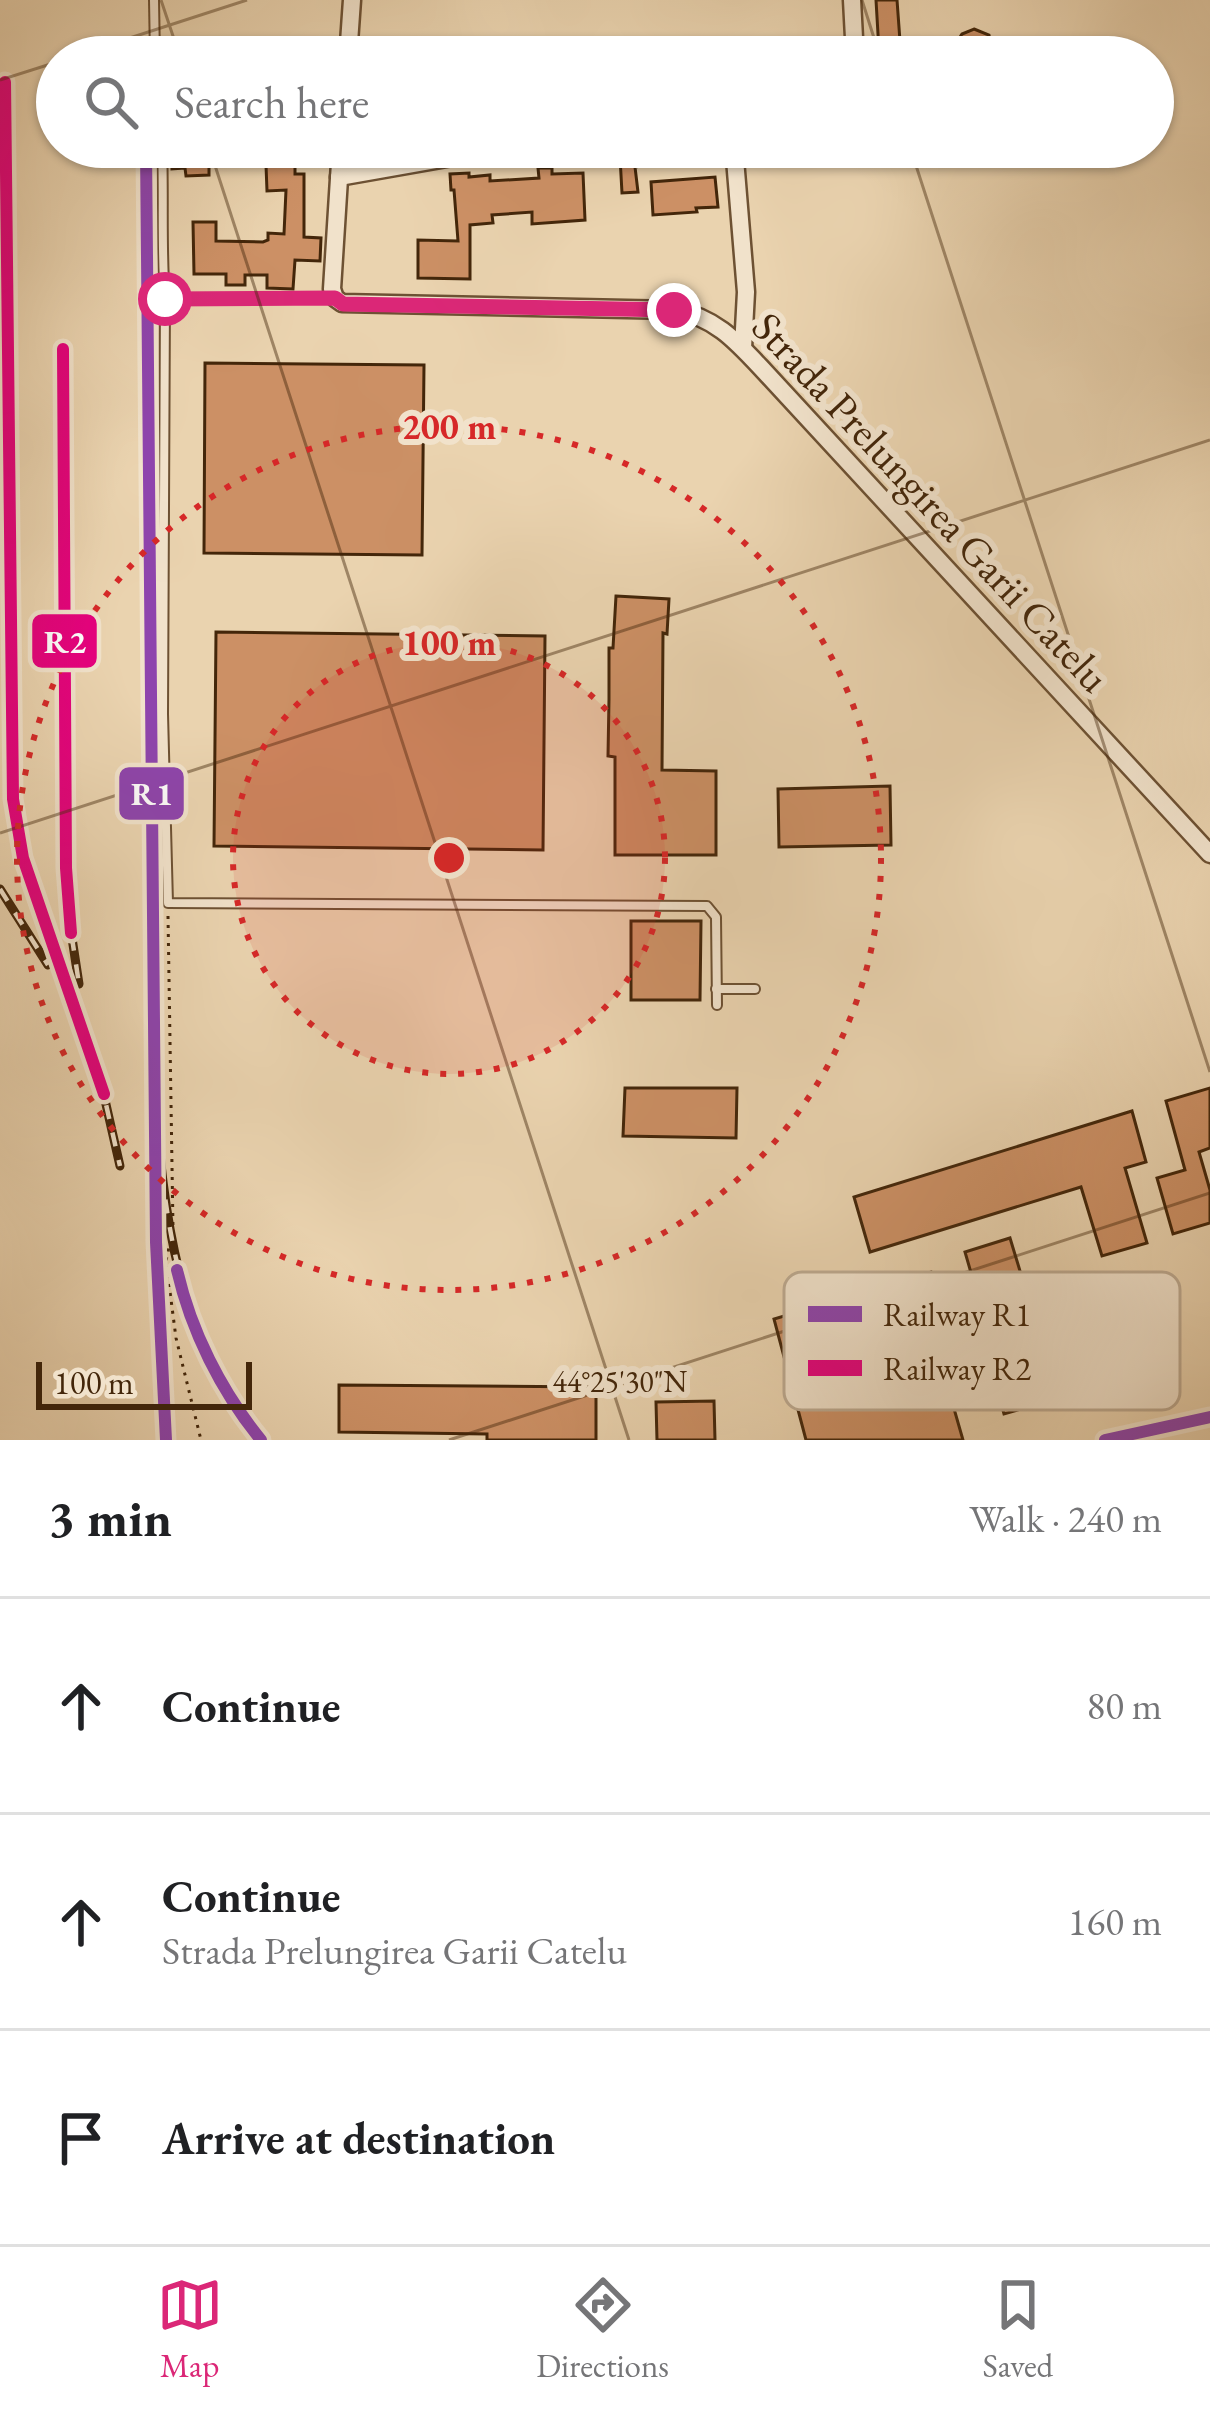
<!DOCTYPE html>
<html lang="en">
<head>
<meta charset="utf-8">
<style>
	body { margin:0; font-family:"EB Garamond",serif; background:#f2f2f2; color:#202124 }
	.scale { position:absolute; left:36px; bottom:30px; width:216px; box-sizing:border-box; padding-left:12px; border:6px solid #43260a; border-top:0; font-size:33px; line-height:42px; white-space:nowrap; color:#43260a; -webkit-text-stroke:9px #f1e2cb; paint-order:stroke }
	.stop { position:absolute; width:36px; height:36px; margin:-27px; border:9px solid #db2777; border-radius:50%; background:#fff }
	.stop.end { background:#db2777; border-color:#fff; box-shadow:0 3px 12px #0008 }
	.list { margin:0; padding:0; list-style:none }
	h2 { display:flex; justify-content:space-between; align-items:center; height:156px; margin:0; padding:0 48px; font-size:51px }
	h2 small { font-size:39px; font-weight:400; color:#757577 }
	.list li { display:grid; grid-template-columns:78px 1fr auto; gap:36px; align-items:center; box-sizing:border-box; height:216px; padding:0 48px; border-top:3px solid #e0e0e0 }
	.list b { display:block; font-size:45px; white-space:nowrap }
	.list p { margin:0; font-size:39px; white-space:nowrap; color:#757577 }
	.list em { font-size:39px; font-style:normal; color:#757577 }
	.icon { flex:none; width:66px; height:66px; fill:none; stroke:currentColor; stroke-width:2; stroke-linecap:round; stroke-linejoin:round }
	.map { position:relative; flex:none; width:1210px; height:1440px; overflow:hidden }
	.search { position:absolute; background:#fff; box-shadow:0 3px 9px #0004; left:36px; right:36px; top:36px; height:132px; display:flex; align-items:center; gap:30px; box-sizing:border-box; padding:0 42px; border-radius:66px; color:#757577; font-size:45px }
	.sheet { height:804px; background:#fff }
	nav { display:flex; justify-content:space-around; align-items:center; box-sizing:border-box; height:168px; border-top:3px solid #e0e0e0; background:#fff; font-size:33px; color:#757577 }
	nav a { display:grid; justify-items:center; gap:6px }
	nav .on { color:#db2777 }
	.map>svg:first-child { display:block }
</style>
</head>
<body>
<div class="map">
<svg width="1210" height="1440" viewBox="0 0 1210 1440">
	<rect width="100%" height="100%" fill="#ead3af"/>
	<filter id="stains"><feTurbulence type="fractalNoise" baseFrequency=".00167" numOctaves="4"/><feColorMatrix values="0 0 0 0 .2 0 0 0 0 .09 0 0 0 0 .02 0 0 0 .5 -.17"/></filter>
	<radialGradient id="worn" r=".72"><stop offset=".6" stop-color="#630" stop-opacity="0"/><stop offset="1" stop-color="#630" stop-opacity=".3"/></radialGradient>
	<g fill="#cc9065" stroke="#43260a" stroke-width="3">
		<polygon points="876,0 897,0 901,55 885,57 884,51 879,51"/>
		<polygon points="974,29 989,35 994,57 947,57 962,34"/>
		<polygon points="172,148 209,148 209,175 186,176 185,168 172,169"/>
		<polygon points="661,154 662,163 635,167 638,192 622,193 620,157"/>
		<polygon points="295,164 295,174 304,174 304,237 321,238 320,261 295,260 293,289 267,288 267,275 245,275 245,285 226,285 226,274 194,274 193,222 216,222 216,241 263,242 268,240 268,233 284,234 286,190 267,191 266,165"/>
		<polygon points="538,168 552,168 552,174 583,173 585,220 532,224 532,212 492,215 493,223 470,225 470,279 418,278 418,240 458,241 454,190 451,190 450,174 469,173 469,177 490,175 490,181 539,178"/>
		<polygon points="715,177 718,207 696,208 697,212 653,215 651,182"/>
		<polygon points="205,363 424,365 422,555 204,553"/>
		<polygon points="616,596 669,599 667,634 663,633 662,770 716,771 716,855 615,855 615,757 608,756 609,699 609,648 613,648"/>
		<polygon points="216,632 545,636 543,850 214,846"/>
		<polygon points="890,786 891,845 779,847 778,789"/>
		<polygon points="631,921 701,921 700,1000 631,1000"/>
		<polygon points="625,1088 737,1088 736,1138 623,1136"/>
		<polygon points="1210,1088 1210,1148 1199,1152 1210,1190 1210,1223 1173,1234 1157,1178 1185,1170 1166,1101"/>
		<polygon points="1132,1111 1146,1162 1125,1168 1147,1243 1102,1256 1081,1187 870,1252 854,1197"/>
		<polygon points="1010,1238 1027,1294 1017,1297 1026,1329 1065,1317 1061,1303 1107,1289 1135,1382 1089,1396 1087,1390 1004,1414 980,1330 987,1328 965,1252"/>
		<polygon points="931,1272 947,1327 932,1332 963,1440 806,1440 774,1319"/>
		<polygon points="339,1385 596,1387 596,1440 487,1440 487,1434 339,1432"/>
		<polygon points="714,1401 715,1440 657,1440 656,1402"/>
	</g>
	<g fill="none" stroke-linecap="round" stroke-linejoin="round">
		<defs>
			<g id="lane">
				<polyline points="154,0 155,57"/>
				<path d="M162,147C164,198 161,248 165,299L163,714L168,903L707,906L716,917L717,1005"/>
				<polyline points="165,299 332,298"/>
				<polyline points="716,989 755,989"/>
			</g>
			<g id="street">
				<polyline points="852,0 855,57"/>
				<polyline points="348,57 352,0"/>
				<path d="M341,147L332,289L335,298L342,303L674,310C716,317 737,342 765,372L1210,854"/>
				<polyline points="734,147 746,292 743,348"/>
				<polyline points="339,177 509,147"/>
			</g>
		</defs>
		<use href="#lane" stroke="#6d5133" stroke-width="12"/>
		<use href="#street" stroke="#6d5133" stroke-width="21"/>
		<polyline stroke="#43260a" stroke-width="3" stroke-dasharray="3 6" stroke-linecap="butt" points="168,916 173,1228 166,1261 176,1338 201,1440"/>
		<use href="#lane" stroke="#f1e2cb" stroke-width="8"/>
		<use href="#street" stroke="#f1e2cb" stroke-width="16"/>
		<defs>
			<g id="rail">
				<polyline points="5,82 13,799 23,858 104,1094"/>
				<polyline points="63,349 66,868 72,938 79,984"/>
				<polyline points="0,889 48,965"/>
				<polyline points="100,1078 120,1166"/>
				<path d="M155,1088C163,1217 177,1335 261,1440"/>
				<polyline points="1105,1440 1210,1417"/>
			</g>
		</defs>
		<use href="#rail" stroke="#43260a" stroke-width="9"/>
		<use href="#rail" stroke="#f1e2cb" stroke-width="4.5" stroke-dasharray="14" stroke-linecap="butt"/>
		<defs>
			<g id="rail-1">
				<polyline points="146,147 156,1242 166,1440"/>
				<path d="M177,1270C191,1331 221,1391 261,1440"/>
				<polyline points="1105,1440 1210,1417"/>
			</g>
			<g id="rail-2">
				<polyline points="5,82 13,799 23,858 104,1094"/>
				<polyline points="63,349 66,868 71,933"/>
			</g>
		</defs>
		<use href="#rail-1" stroke="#f1e2cb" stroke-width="21"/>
		<use href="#rail-2" stroke="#f1e2cb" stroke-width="21"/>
		<use href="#rail-1" stroke="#8e44ad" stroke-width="12"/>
		<use href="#rail-2" stroke="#e5007d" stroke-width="12"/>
	</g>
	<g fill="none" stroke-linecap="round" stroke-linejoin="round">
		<polyline stroke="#db2777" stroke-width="15" points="165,299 335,298 343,304 674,310"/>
	</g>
	<path fill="none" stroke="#43260a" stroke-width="3" stroke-opacity="0.45" d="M161,0L180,57M862,0L880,57M71,57L247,0M0,80L57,62M209,147L629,1440M910,147L1210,1072M0,833L1210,440M449,1440L1210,1193"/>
	<circle cx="449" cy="858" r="216" fill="#d62828" fill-opacity=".12"/>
	<g fill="none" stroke="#d62828" stroke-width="6" stroke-dasharray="6 12">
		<circle cx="449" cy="858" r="216"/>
		<circle cx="449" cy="858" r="432"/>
	</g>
	<g text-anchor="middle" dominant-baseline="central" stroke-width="12" stroke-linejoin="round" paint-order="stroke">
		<g font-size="42" fill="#43260a" stroke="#f1e2cb">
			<text transform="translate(931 502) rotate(47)">Strada Prelungirea Garii Catelu</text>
		</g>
	</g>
	<rect x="784" y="1272" width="396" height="138" rx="18" fill="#f1e2cb" stroke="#bdaa91" stroke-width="3"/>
	<rect x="808" y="1306" width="54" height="16" fill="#8e44ad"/>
	<rect x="808" y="1360" width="54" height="16" fill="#e5007d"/>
	<g font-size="33" fill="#43260a">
		<text x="883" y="1326">Railway R1</text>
		<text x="883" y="1380">Railway R2</text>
	</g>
	<g font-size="30" text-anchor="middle" fill="#43260a" stroke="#f1e2cb" stroke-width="12" stroke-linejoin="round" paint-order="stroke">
		<text x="620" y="1392">44°25'30"N</text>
	</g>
	<circle cx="449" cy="858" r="18" fill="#d62828" stroke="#f1e2cb" stroke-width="6"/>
	<g font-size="36" text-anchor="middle" font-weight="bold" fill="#d62828" stroke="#f1e2cb" stroke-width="12" stroke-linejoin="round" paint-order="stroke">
		<text x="449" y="439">200 m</text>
		<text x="449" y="655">100 m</text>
	</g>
	<g stroke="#f1e2cb" stroke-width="4.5">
		<rect x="30" y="612" width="69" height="58" rx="12" fill="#e5007d"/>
		<rect x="117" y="765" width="69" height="57" rx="12" fill="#8e44ad"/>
	</g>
	<g font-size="33" text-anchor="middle" font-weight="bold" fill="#fff">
		<text x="65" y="653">R2</text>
		<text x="152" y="805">R1</text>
	</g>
	<rect width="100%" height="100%" filter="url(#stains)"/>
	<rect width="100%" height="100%" fill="url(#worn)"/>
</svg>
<div class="scale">100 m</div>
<div class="stop" style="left:165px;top:299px"></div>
<div class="stop end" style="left:674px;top:310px"></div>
<div class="search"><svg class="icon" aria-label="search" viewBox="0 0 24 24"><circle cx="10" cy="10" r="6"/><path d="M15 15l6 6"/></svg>Search here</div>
</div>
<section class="sheet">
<h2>3 min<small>Walk · 240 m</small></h2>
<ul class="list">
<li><svg class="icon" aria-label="ahead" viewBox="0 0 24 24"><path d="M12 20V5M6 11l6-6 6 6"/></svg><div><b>Continue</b></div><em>80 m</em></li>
<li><svg class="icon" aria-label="ahead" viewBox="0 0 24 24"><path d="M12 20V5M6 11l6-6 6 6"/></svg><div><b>Continue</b><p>Strada Prelungirea Garii Catelu</p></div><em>160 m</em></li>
<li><svg class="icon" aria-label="arrive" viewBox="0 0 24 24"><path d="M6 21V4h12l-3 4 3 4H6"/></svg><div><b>Arrive at destination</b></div></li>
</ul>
</section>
<nav>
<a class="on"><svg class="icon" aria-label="map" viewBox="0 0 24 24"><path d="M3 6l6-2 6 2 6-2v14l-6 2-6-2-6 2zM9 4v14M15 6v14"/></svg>Map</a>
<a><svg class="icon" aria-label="directions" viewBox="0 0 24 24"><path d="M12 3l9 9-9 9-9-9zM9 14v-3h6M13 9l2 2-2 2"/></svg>Directions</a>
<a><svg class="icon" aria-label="saved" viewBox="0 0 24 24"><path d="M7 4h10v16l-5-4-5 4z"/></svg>Saved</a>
</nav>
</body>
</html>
